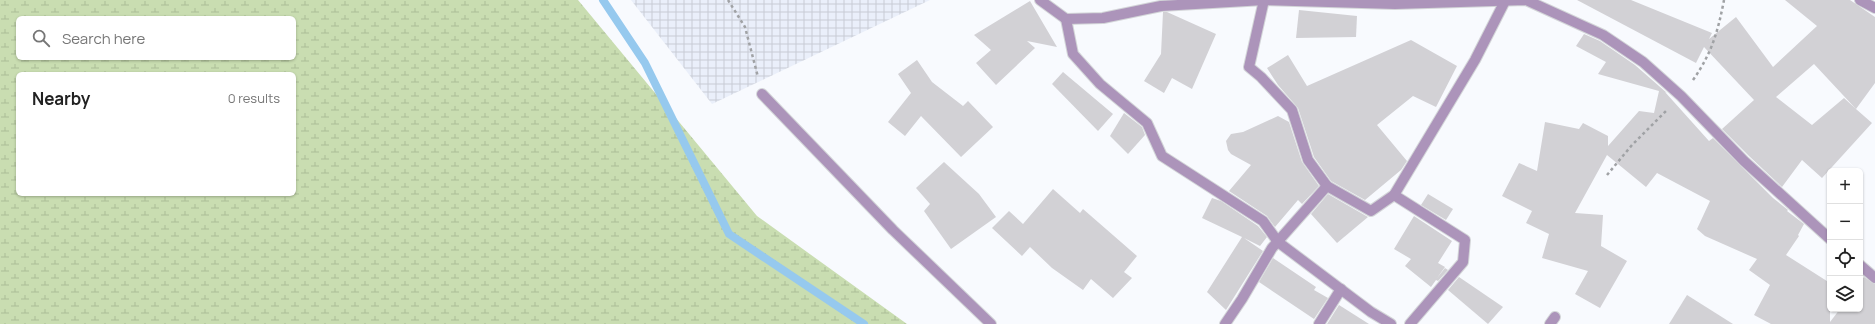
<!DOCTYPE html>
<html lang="en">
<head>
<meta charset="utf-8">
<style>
	body { margin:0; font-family:Manrope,sans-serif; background:#f2f2f2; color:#222 }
	.controls { position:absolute; right:12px; bottom:12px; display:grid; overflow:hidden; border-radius:6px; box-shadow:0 1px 3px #0004 }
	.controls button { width:36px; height:36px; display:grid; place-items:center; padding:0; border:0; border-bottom:1px solid #e0e0e0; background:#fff; color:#222; font:20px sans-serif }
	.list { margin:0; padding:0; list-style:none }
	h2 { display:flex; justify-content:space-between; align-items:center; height:52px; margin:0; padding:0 16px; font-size:17px }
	h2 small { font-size:13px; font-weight:400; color:#767676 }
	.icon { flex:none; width:22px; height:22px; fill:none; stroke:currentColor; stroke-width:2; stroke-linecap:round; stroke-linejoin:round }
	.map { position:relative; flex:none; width:1875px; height:324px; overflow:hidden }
	.search { position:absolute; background:#fff; box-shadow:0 1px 3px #0004; left:16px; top:16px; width:280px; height:44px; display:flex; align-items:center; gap:10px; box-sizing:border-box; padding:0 14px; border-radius:6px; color:#767676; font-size:15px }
	.panel { position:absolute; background:#fff; box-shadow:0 1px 3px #0004; left:16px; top:72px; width:280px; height:124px; border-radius:6px }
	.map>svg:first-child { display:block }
</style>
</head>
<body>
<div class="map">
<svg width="1875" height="324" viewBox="0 0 1875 324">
	<defs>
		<pattern id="industrial-grid" width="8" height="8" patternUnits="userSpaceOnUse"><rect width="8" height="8" fill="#eaeffa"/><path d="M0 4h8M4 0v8" fill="none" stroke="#c8ccd5"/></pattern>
		<pattern id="wetland-marsh" width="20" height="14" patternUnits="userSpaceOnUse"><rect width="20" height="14" fill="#c9ddb1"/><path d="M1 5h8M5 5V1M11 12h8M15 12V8" fill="none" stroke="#acbd97"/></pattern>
	</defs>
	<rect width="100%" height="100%" fill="#f8fafe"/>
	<polygon fill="url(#industrial-grid)" points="631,0 930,0 712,104"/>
	<path fill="url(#wetland-marsh)" fill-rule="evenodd" d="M0,0H578L757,216L907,324H0ZM18,18H294V58H18ZM18,74H294V194H18Z"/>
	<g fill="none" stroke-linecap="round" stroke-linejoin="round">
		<polyline stroke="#96c9ee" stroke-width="8" points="603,0 645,63 729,234 864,324"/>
	</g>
	<g fill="#d2d1d5" fill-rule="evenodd">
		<path d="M1577,0H1631L1712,33L1709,39L1736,17L1773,67L1817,26L1785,0H1850L1875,17V83L1856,109L1872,123L1822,178L1802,160L1782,187L1749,156L1722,129L1754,100L1704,47L1696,63ZM1814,64L1856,109L1844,98L1812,125L1776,97Z"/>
		<polygon points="1030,1 1057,47 1027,41 1035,48 996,85 976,63 991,50 974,35"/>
		<polygon points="1299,10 1357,16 1356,37 1296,38"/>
		<polygon points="1163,12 1167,12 1216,34 1192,89 1172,78 1164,93 1144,81 1161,54"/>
		<polygon points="1584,34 1600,41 1635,65 1667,93 1665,92 1709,141 1713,138 1773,198 1788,210 1787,211 1804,224 1798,235 1799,236 1786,255 1830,283 1830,322 1840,309 1860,309 1860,282 1864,277 1875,284 1875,324 1771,324 1754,315 1770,285 1749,270 1757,259 1705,236 1697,229 1710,201 1657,173 1646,187 1607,155 1575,213 1603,215 1601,246 1627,261 1600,308 1575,294 1588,271 1542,258 1549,234 1526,223 1532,211 1502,196 1519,163 1537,171 1545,122 1579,129 1583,123 1608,136 1608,146 1639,111 1654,113 1659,91 1598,74 1606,62 1576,46"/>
		<polygon points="1411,40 1457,66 1436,107 1413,96 1377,125 1407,161 1401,170 1365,200 1331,181 1314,157 1298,108 1278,85 1267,68 1288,55 1307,86"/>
		<polygon points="917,60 932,82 963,106 968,101 993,127 961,157 921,116 905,136 888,122 911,93 898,74"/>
		<polygon points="1063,72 1113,114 1098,131 1052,84"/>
		<polygon points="1124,113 1142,127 1145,135 1128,154 1110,136"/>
		<polygon points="1278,116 1289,122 1302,162 1319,186 1302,204 1298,200 1275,227 1267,216 1229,191 1251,165 1231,154 1228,150 1226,141 1231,134 1243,132"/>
		<polygon points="944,162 979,194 996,217 951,249 924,211 930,204 916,188"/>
		<polygon points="1053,189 1080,213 1083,209 1137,256 1124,272 1132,278 1113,298 1091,279 1083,290 1052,268 1030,247 1022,256 992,228 1009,211 1023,224"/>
		<polygon points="1328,194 1368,217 1337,243 1311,214"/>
		<polygon points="1428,194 1453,209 1446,220 1421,205"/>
		<polygon points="1212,198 1221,201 1258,226 1267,237 1260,246 1244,238 1263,251 1226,310 1207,292 1242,237 1202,218"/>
		<polygon points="1414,216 1452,241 1438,263 1445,267 1437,278 1445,268 1448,270 1438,281 1436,280 1431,287 1405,266 1411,259 1394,249"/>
		<polygon points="1273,258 1316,287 1314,290 1328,298 1314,319 1259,282"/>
		<polygon points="1459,277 1503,307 1488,324 1448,290"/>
		<polygon points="1687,295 1733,324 1669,324"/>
		<polygon points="1339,305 1369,324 1327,324"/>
	</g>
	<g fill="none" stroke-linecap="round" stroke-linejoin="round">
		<defs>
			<g id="street">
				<polyline points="1040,0 1066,19 1103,18 1161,6 1264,0 1395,4 1526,0 1603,35 1643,62 1681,96 1744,161 1830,239"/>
				<polyline points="1264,0 1249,67 1261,77 1292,110 1308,160 1327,186"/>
				<polyline points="1860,0 1875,8"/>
				<polyline points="1066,19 1073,54 1100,84 1147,123 1162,156 1263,221 1278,242 1371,312 1391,324"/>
				<polyline points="762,94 893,230 991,324"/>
				<polyline points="1394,195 1465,240 1463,262 1410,324"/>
				<polyline points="1860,265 1875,278"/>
				<polyline points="1225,324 1242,299 1272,248 1327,186 1371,211 1394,195 1475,60 1505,1"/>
				<polyline points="1319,324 1341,289"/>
				<polyline points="1550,324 1555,317"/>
			</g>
		</defs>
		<use href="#street" stroke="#d3d5d8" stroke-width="12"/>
		<g stroke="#a0a2a5" stroke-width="2.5" stroke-dasharray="3 3" stroke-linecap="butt">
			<polyline points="728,0 745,27 758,77"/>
			<path d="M1693,80C1712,53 1718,31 1724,0"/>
			<polyline points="1607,175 1632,145 1668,109"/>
		</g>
		<use href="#street" stroke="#ac94ba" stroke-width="10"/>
	</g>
</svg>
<div class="controls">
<button>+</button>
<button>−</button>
<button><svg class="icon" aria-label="locate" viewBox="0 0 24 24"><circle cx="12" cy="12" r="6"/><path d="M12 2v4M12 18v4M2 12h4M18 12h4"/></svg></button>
<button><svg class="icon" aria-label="layers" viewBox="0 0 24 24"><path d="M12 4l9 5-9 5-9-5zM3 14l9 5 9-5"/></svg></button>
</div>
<div class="search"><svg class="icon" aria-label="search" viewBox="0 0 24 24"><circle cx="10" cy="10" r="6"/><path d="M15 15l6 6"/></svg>Search here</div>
<section class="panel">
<h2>Nearby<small>0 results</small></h2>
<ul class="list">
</ul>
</section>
</div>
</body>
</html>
